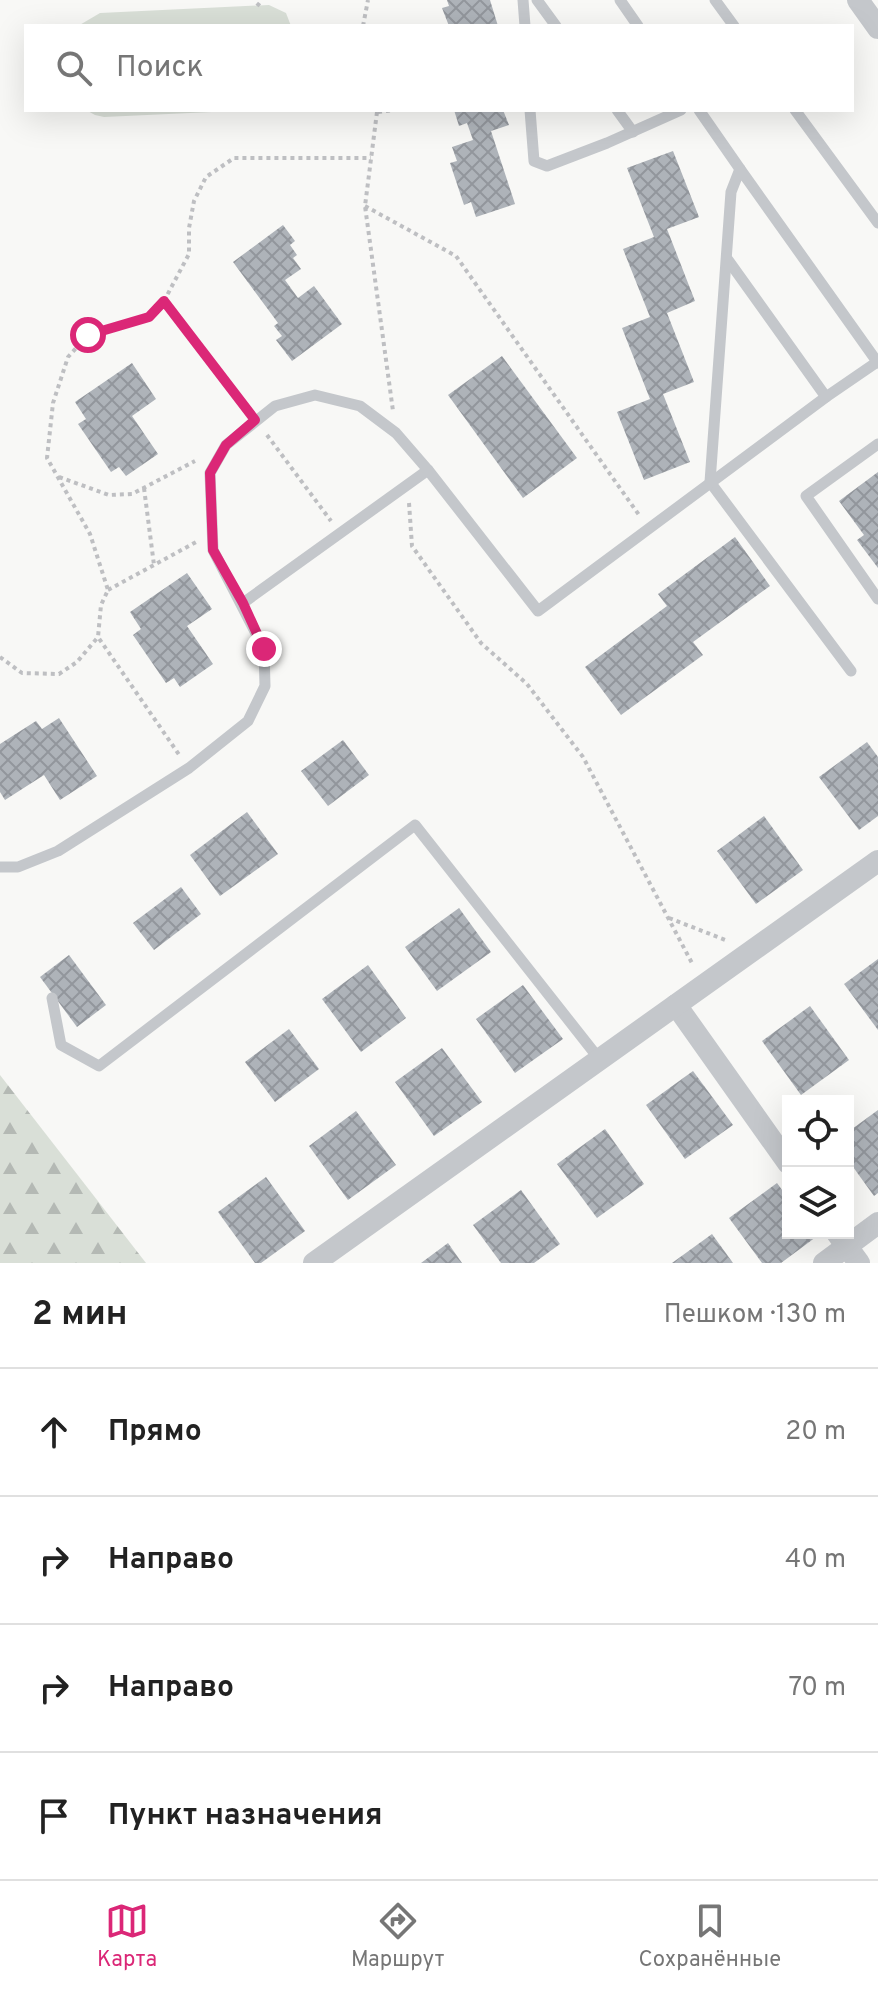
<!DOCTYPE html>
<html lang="ru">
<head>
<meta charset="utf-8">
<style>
	body { margin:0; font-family:Overpass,sans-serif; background:#f2f2f2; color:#222 }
	.controls { position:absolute; right:24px; bottom:24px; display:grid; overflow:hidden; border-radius:0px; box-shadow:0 8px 32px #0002 }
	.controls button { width:72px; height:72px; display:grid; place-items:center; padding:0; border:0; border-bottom:2px solid #e0e0e0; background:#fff; color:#222; font:40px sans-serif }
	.stop { position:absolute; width:24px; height:24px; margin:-18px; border:6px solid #db2777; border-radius:50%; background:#fff }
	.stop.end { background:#db2777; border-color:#fff; box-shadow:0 2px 8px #0008 }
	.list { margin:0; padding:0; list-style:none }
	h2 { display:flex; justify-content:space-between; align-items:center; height:104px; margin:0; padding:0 32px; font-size:34px }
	h2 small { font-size:26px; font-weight:400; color:#767676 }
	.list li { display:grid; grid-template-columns:52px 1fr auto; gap:24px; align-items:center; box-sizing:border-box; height:128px; padding:0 32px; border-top:2px solid #e0e0e0 }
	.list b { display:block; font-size:30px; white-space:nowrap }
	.list em { font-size:26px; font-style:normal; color:#767676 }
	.icon { flex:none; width:44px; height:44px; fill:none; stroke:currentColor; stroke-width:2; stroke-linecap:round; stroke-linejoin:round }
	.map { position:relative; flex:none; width:878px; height:1263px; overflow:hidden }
	.search { position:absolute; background:#fff; box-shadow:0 8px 32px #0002; left:24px; right:24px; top:24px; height:88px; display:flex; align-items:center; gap:20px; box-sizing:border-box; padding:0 28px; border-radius:0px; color:#767676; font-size:30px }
	.sheet { height:616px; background:#fff }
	nav { display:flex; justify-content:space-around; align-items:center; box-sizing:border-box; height:112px; border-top:2px solid #e0e0e0; background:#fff; font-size:22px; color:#767676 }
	nav a { display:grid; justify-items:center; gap:4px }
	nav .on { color:#db2777 }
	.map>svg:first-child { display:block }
</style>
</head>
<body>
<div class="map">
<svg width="878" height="1263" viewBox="0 0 878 1263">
	<defs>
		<pattern id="forest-firs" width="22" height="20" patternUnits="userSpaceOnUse" patternTransform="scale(2)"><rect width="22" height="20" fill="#d9dfd7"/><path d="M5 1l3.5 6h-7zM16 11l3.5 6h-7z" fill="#b4b9b4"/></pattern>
		<pattern id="building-cross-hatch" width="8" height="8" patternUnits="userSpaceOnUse" patternTransform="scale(2)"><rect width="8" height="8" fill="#aeb3b9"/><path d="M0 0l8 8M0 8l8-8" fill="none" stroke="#92969c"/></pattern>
	</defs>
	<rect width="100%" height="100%" fill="#f8f8f6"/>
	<g fill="#d9dfd7">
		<polygon points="269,5 286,13 291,26 78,26 100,13"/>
		<polygon points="86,110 255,110 104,117 95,115"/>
	</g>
	<polygon fill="url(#forest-firs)" points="0,1075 146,1263 0,1263"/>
	<g fill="url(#building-cross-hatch)">
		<polygon points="447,0 490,0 498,26 449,26 442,8 449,6"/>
		<polygon points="454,110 503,110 509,125 491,131 515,204 476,217 471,202 464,205 450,163 457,161 452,147 473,140 467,123 459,126"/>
		<polygon points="673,151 699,217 667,229 695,301 667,313 694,382 663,394 690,462 644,480 617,412 650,399 622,328 650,317 623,249 654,237 627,168"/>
		<polygon points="283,225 295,241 290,245 297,255 293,258 301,269 285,280 298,298 314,286 342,324 292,361 276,340 282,336 274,326 278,323 233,262"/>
		<polygon points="502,356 577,458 523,498 448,395"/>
		<polygon points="132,363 156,399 132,416 158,454 126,476 119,467 111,472 78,424 86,419 75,402"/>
		<polygon points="878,472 878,568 857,540 864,535 839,501"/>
		<polygon points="735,537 770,586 693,642 703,655 621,715 585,667 667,606 658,594"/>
		<polygon points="187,573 212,609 187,626 213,664 180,687 174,678 166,683 133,635 141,629 130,612"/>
		<polygon points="59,718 97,776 60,800 44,775 5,800 0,792 0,744 36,721 42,729"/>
		<polygon points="343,740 369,775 328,806 301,771"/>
		<polygon points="867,742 878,757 878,816 859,830 819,777"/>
		<polygon points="247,812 278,854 220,896 190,855"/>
		<polygon points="764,816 803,870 756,904 717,851"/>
		<polygon points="181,887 201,914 154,950 133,923"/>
		<polygon points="459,908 491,952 437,991 405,947"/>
		<polygon points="69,955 106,1005 77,1027 40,977"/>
		<polygon points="878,959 878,1030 844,984"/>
		<polygon points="368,965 406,1018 361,1052 322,999"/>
		<polygon points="523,985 563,1039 515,1073 476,1019"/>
		<polygon points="810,1006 849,1060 801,1095 762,1041"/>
		<polygon points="289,1029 319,1069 275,1102 245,1062"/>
		<polygon points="442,1048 482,1102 434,1136 395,1082"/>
		<polygon points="693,1071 733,1125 685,1159 646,1105"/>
		<polygon points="878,1110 878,1193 874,1196 848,1160 848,1132"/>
		<polygon points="356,1111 396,1165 348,1200 309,1146"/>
		<polygon points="605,1129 644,1184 597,1218 557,1164"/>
		<polygon points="266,1177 305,1231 261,1263 255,1263 218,1212"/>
		<polygon points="777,1183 788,1198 788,1233 813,1233 816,1237 781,1263 762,1263 729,1218"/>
		<polygon points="521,1190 560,1244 534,1263 501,1263 473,1225"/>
		<polygon points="712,1234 733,1263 672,1263"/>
		<polygon points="448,1243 462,1263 421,1263"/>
	</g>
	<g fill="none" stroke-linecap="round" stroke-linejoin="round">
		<g stroke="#bebfc2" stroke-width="4" stroke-dasharray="4 4" stroke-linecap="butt">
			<polyline points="257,6 262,0"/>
			<polyline points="363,26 368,0"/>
			<polyline points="377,112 365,206 393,411"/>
			<polyline points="378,112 393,110"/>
			<polyline points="365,206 456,256 639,515"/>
			<polyline points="164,301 149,317 88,335 68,357 53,403 47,458 90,534 108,590 101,605 98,637 180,756"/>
			<polyline points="247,409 164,301 189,254 189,228 194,201 206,177 234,158 371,158"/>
			<polyline points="267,435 331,521"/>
			<polyline points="59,477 109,495 132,494 195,461"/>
			<polyline points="144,488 154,565"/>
			<polyline points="409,503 412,546 481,643 527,684 583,757 693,965"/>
			<polyline points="108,590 198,541"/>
			<polyline points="0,657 22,673 59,674 77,662 98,637"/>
			<polyline points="669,918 728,941"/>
		</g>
		<g stroke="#c4c7cb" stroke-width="11">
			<polyline points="523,0 525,26"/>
			<polyline points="537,0 556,26"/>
			<polyline points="620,0 638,26"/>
			<polyline points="715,0 734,26"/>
			<polyline points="530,110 534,161 547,166 607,143 681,110"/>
			<polyline points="617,110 633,132"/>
			<polyline points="699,110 740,169"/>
			<polyline points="795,110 878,223"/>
			<polyline points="728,260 826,397"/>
			<polyline points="878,444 806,496 878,599"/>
			<polyline points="243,603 428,470"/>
			<polyline points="851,671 710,482 731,192 740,169 878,363"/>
			<polyline points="0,867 18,867 58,851 189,768 248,721 265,686 264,649 213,550 210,473 226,445 275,406 315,395 360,406 396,433 428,470 538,611 826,397 877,362"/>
			<polyline points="52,998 61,1045 99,1066 415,825 600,1060"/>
		</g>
		<g stroke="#c4c7cb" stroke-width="22">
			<polyline points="858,0 878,28"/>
			<polyline points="676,1005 788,1163"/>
			<polyline points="837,1233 859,1263"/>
			<polyline points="314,1263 878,861"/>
			<polyline points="824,1263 878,1223"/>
		</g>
	</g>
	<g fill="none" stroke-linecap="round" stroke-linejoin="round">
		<polyline stroke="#db2777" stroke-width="10" points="88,335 149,317 164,301 255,420 226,445 210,473 213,550 243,603 264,649"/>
	</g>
</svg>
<div class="controls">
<button><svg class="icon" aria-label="locate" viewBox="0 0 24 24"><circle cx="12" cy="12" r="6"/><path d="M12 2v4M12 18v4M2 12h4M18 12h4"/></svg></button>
<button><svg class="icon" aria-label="layers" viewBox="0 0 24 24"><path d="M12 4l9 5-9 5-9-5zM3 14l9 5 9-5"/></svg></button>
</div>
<div class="stop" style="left:88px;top:335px"></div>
<div class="stop end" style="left:264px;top:649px"></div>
<div class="search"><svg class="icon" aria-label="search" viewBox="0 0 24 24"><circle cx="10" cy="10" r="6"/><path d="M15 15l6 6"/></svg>Поиск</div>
</div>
<section class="sheet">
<h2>2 мин<small>Пешком · 130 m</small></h2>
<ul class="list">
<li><svg class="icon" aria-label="ahead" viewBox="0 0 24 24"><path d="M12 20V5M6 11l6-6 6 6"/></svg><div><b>Прямо</b></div><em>20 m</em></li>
<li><svg class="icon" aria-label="right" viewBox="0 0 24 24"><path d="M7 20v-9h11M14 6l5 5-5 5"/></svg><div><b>Направо</b></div><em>40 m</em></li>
<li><svg class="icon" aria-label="right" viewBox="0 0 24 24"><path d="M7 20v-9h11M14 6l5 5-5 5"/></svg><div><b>Направо</b></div><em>70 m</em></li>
<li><svg class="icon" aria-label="arrive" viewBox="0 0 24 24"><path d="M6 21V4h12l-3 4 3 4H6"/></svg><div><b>Пункт назначения</b></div></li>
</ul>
</section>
<nav>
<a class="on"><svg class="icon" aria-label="map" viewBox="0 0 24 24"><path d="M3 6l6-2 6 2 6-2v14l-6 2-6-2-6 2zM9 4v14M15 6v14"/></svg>Карта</a>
<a><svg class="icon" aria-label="directions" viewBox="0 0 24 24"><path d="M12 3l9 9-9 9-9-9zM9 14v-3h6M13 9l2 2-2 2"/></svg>Маршрут</a>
<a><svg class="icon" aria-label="saved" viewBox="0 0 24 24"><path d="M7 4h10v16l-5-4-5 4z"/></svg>Сохранённые</a>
</nav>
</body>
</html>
